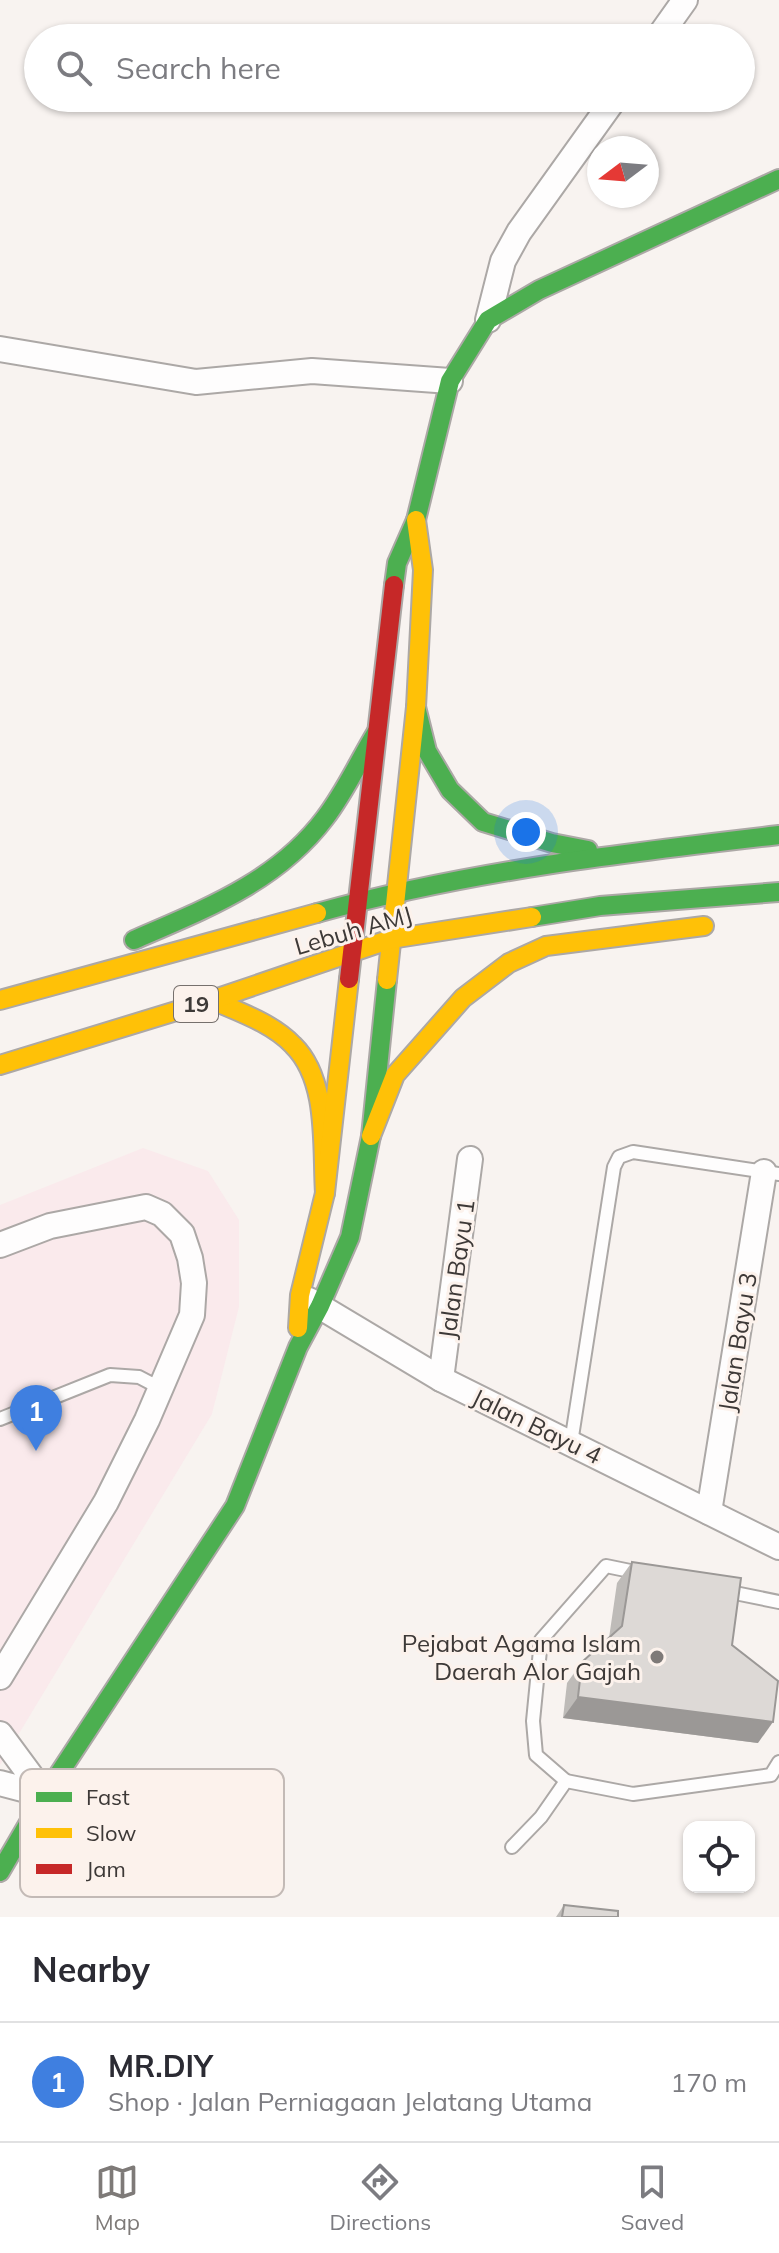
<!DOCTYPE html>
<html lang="en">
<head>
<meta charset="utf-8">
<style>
	body { margin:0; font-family:Mulish,sans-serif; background:#f2f2f3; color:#2b2b33 }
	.controls { position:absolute; right:24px; bottom:24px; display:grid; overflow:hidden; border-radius:16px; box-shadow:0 2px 6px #0004 }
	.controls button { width:72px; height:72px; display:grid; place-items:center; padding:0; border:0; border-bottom:2px solid #e1e1e2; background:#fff; color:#2b2b33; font:40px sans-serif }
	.compass { position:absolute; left:587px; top:136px; width:72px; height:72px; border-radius:50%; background:#fff; box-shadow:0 2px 6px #0004; rotate:254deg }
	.you { position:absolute; left:526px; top:832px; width:28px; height:28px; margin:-20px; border:6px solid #fff; border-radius:50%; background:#1a73e8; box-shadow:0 0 0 12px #1a73e833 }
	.badge { display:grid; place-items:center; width:52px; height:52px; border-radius:50%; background:#7e7a78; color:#fff; font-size:26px; font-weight:700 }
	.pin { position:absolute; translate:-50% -66px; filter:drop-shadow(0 2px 4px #0008) }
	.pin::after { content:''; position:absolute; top:42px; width:28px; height:24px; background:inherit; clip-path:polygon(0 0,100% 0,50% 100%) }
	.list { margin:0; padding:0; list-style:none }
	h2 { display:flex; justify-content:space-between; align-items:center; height:104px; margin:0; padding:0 32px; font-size:34px }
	h2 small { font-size:26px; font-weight:400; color:#7c7c81 }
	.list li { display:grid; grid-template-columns:52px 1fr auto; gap:24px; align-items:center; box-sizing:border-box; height:120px; padding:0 32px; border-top:2px solid #e1e1e2 }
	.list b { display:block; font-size:30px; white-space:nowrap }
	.list p { margin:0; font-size:26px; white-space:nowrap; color:#7c7c81 }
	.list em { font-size:26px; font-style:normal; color:#7c7c81 }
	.icon { flex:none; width:44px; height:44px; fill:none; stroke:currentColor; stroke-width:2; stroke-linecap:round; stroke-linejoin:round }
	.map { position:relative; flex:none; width:779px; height:1917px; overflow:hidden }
	.search { position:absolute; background:#fff; box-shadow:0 2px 6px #0004; left:24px; right:24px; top:24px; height:88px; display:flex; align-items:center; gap:20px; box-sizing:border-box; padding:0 28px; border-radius:44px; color:#7c7c81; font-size:30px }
	.sheet { height:224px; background:#fff }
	nav { display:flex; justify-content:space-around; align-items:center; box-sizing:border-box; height:112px; border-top:2px solid #e1e1e2; background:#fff; font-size:22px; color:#7c7c81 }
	nav a { display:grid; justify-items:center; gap:4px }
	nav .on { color:#7e7a78 }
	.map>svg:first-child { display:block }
</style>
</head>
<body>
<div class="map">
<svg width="779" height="1917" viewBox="0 0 779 1917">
	<rect width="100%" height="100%" fill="#f8f3f0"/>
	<polygon fill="#faeaec" points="143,1148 208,1171 239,1220 239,1307 212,1414 0,1765 0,1205"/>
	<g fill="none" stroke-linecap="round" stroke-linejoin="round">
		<defs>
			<g id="lane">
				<polyline points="0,1419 110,1375 139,1377 160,1388"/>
				<polyline points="571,1443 614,1167 619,1157 633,1152 779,1174"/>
				<polyline points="725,1591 779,1602"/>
				<polyline points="566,1781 536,1755 533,1721 541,1640 606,1566 640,1573"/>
				<polyline points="512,1847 541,1817 566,1781 633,1794 771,1775 779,1762"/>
			</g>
			<g id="street">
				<polyline points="658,38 685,0"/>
				<polyline points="488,320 503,261 519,232 615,98"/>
				<polyline points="0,349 196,382 312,371 450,381"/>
				<polyline points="0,1245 50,1226 146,1207 162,1214 182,1234 190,1258 194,1283 192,1315 147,1420 106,1502 0,1677"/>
				<polyline points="309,1300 441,1379 779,1547"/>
				<polyline points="441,1379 470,1159"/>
				<polyline points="709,1512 764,1172"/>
				<polyline points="0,1734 45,1795 0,1783"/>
			</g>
			<g id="fast">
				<polyline points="394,585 397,563 416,520 450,381 488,320 539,290 779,179"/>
				<polyline points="416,707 427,751 450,790 483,822 552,843 588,850"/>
				<path d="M317,913C468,871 624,853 779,835"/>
				<polyline points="532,917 600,906 779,892"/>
				<path d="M134,940C205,909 277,882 325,818C345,792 359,761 376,733"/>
				<polyline points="0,1872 45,1795 235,1506 298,1347 320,1306 350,1237 371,1136 387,980"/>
			</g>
			<g id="slow">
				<polyline points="387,980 416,707 423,570 416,520"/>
				<polyline points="0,1000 317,913"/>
				<path d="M212,1000C239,1012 272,1023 293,1045C329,1080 322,1147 325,1193"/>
				<polyline points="0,1065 212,1000 391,939 532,917"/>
				<polyline points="371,1136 395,1075 463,998 509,963 546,946 704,926"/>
				<polyline points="298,1328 300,1295 325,1193 349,979"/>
			</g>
			<polyline id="jam" points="349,979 394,585"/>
		</defs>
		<use href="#lane" stroke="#aca8a6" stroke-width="16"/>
		<use href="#street" stroke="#aca8a6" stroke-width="28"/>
		<use href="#fast" stroke="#aca8a6" stroke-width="22"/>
		<use href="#slow" stroke="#aca8a6" stroke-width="22"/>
		<use href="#jam" stroke="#aca8a6" stroke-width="22"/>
		<use href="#lane" stroke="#fefdfd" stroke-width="12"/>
		<use href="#street" stroke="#fefdfd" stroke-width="24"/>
		<use href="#fast" stroke="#4caf50" stroke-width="18"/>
		<use href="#slow" stroke="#ffc107" stroke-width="18"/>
		<use href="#jam" stroke="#c62828" stroke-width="18"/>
	</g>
	<g fill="#bebbb8">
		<polygon points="632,1562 732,1645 758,1743 563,1718 567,1683 582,1662 609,1638 617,1583"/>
		<polygon points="564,1905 618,1917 556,1917"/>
	</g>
	<polygon fill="#9b9896" points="578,1697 773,1722 758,1743 563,1718"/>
	<g fill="#ddd9d6" stroke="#9b9896" stroke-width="2">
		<polygon points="632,1562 741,1578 732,1645 778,1681 773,1722 578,1697 582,1662 622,1626"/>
		<polygon points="564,1905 618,1911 618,1917 562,1917"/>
	</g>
	<circle fill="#7e7a78" stroke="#fcf2ec" stroke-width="3" cx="657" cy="1657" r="8"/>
	<g text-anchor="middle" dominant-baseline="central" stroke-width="6" stroke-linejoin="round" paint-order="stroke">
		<rect fill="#fcf2ec" stroke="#76706d" stroke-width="2" x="174" y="986" width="44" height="36" rx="6"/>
		<g font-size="22" font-weight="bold" fill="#3d3937">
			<text x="196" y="1004">19</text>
		</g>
		<g font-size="24" fill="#3d3937" stroke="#fcf2ec">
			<text transform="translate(353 930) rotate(-16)">Lebuh AMJ</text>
			<text transform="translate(456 1269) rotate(-82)">Jalan Bayu 1</text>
			<text transform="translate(737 1342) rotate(-81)">Jalan Bayu 3</text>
			<text transform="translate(537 1426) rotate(26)">Jalan Bayu 4</text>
		</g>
		<g font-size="24" fill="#3d3937" stroke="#fcf2ec" text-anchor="end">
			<text x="641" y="1643">Pejabat Agama Islam<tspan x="641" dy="28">Daerah Alor Gajah</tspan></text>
		</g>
	</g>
	<rect x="20" y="1769" width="264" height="128" rx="12" fill="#fcf2ec" stroke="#c3bab6" stroke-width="2"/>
	<rect x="36" y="1792" width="36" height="10" fill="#4caf50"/>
	<rect x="36" y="1828" width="36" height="10" fill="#ffc107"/>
	<rect x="36" y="1864" width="36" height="10" fill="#c62828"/>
	<g font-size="22" fill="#3d3937">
		<text x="86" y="1805">Fast</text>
		<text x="86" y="1841">Slow</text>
		<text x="86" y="1877">Jam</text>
	</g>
</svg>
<div class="controls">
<button><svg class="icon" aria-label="locate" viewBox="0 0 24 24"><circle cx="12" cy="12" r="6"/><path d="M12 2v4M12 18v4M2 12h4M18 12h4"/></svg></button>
</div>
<svg class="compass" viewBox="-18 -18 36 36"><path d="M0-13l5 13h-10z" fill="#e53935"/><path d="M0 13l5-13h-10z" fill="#7c7c81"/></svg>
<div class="you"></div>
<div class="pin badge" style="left:36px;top:1451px;background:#3f7fe0">1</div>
<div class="search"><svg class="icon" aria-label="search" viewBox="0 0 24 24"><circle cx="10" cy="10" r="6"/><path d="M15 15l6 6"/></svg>Search here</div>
</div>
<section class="sheet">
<h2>Nearby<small></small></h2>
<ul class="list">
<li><span class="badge" style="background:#3f7fe0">1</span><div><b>MR.DIY</b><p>Shop · Jalan Perniagaan Jelatang Utama</p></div><em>170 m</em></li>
</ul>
</section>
<nav>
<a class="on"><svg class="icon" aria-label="map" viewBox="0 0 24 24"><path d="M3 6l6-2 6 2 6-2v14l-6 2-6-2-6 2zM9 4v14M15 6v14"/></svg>Map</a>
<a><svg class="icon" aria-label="directions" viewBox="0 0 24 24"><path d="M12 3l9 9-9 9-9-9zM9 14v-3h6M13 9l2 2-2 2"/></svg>Directions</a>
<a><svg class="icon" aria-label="saved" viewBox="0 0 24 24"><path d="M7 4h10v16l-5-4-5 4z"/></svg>Saved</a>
</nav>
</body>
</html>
